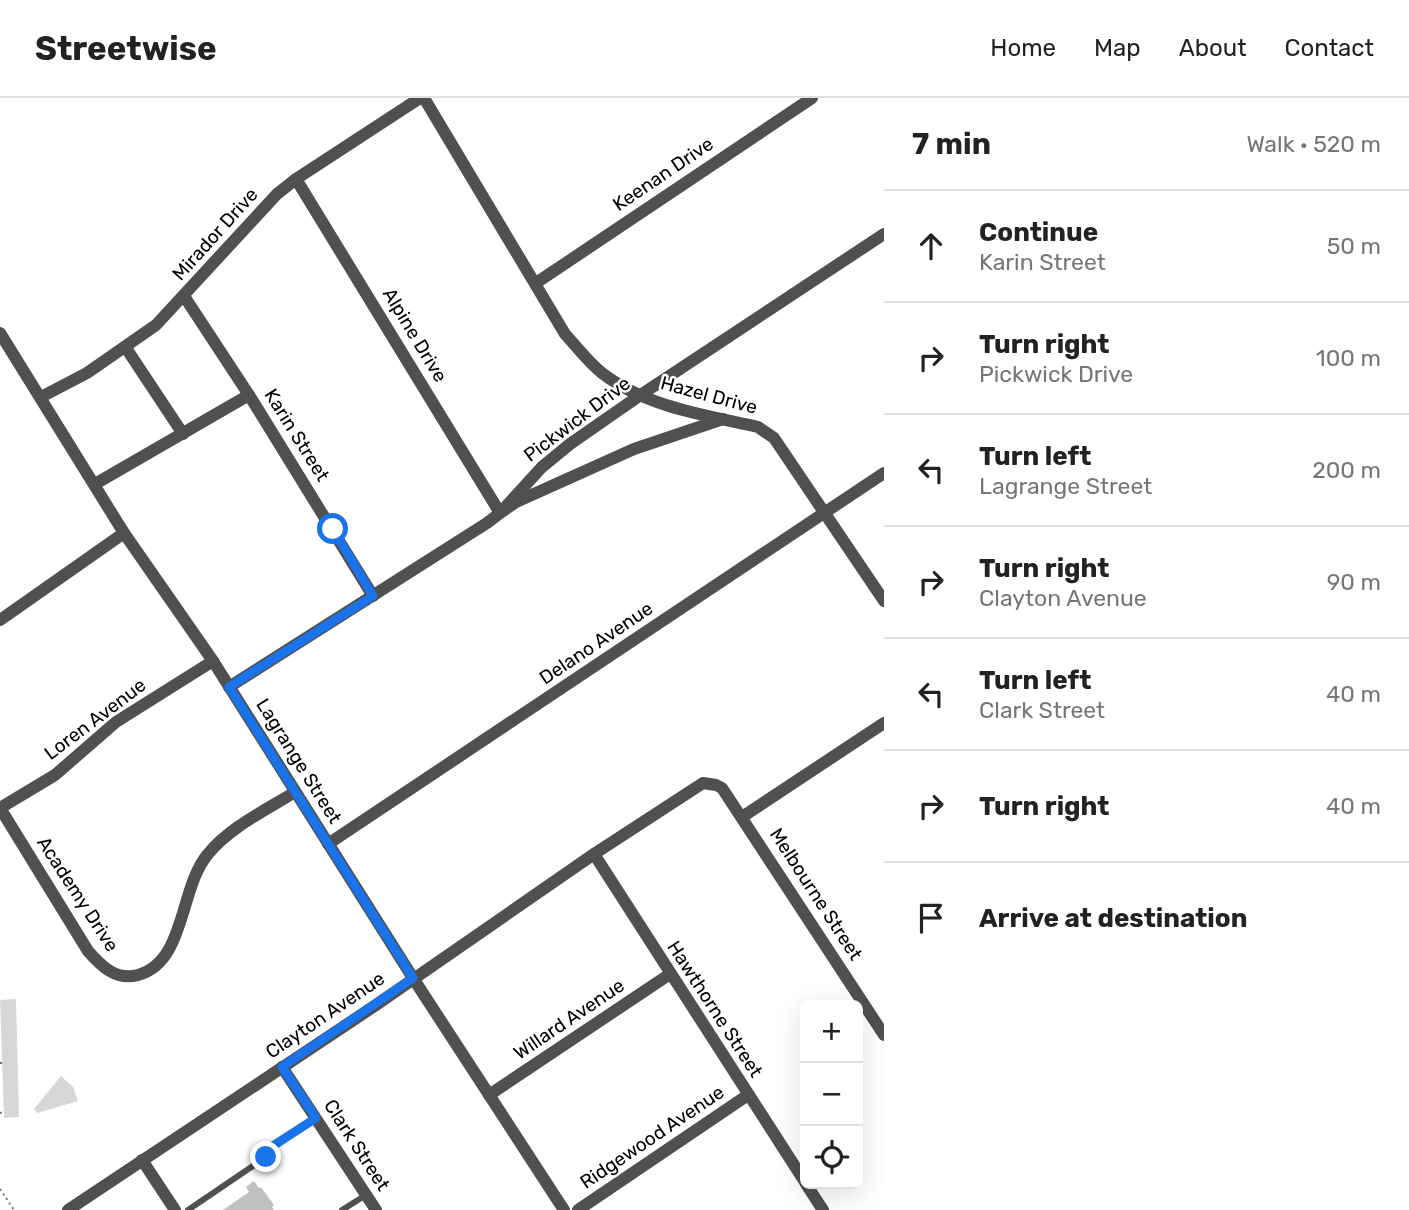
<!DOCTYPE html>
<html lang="en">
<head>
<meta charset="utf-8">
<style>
	body { margin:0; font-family:Rubik,sans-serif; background:#f2f2f2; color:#222 }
	.controls { position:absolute; right:21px; bottom:21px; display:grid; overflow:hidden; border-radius:10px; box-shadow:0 7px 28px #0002 }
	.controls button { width:63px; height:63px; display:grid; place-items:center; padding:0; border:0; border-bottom:2px solid #e0e0e0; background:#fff; color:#222; font:35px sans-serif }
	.stop { position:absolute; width:21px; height:21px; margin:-16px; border:5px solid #1a73e8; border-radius:50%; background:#fff }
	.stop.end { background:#1a73e8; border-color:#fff; box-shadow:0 2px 7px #0008 }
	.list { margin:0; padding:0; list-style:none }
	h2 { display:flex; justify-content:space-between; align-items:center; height:91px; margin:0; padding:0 28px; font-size:30px }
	h2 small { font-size:23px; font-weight:400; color:#767676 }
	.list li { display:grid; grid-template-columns:46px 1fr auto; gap:21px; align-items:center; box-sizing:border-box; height:112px; padding:0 28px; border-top:2px solid #e0e0e0 }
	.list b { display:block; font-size:26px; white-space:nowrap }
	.list p { margin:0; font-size:23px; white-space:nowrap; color:#767676 }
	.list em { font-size:23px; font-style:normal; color:#767676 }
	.icon { flex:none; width:38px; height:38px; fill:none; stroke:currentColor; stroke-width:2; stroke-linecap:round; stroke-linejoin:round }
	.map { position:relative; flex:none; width:884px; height:1112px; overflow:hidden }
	header { display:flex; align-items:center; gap:42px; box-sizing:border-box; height:98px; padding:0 35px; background:#fff; border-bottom:2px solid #e0e0e0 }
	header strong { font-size:33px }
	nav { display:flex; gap:38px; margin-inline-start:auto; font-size:24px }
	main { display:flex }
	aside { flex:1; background:#fff }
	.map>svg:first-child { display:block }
</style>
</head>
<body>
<header>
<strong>Streetwise</strong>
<nav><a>Home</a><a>Map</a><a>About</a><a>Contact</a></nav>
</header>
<main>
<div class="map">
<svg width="884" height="1112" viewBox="0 0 884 1112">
	<rect width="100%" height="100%" fill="#fff"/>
	<g fill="#d7d7d7">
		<polygon points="16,901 19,1019 4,1020 0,902"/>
		<polygon points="61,978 73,989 78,1003 37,1015 34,1011"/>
	</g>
	<polygon fill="#c0c0c0" points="254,1083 259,1090 261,1089 274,1107 272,1109 274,1112 223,1112 249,1094 246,1089"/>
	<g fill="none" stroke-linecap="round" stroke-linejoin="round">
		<g stroke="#727272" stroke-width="2" stroke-dasharray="2 3.5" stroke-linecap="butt">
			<polyline points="0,965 2,965"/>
			<polyline points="0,1015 3,1014"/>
			<polyline points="0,1091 14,1112"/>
		</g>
		<g stroke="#505050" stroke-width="6">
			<polyline points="188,1112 266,1059 262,1055 316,1020"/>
			<polyline points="342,1112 366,1097"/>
		</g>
		<g stroke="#505050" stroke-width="12">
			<path d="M424,0L565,236C577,249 588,264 602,275C646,309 705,317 758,329L774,340L884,503"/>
			<polyline points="296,81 500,415 516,404 634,351 723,321"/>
			<polyline points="536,185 812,0"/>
			<polyline points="184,198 249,297 373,498"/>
			<polyline points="0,235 124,435 213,563 413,880 564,1112"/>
			<polyline points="126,250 183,336"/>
			<polyline points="41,299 87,275 156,227 277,96 296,81 420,0"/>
			<polyline points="95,386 249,297"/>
			<polyline points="0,522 124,435"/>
			<polyline points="229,589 487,425 500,415 542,369 570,346 639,298 884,136"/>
			<path d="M0,710L88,853C101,868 116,883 138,877C186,864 179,790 208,756C230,729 266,712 295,694"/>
			<polyline points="0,710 55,677 116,624 213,563"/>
			<polyline points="742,719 884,625"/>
			<polyline points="328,746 884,375"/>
			<polyline points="594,756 805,1084"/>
			<polyline points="282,969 376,1112"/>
			<polyline points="489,997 670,876"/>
			<polyline points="142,1062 175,1112"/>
			<polyline points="806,1086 823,1112"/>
			<polyline points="68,1112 376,907 594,756 703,685 716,687 722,690 884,937"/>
			<polyline points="578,1112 748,997"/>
		</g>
	</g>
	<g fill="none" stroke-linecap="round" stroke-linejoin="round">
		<polyline stroke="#1a73e8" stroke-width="9" points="266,1059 262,1055 316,1020 282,969 413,880 229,589 373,498 333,431"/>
	</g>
	<g text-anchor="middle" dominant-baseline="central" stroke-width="5" stroke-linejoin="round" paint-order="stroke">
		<g font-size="19" fill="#000" stroke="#fff">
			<text transform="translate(663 76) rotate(-34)">Keenan Drive</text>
			<text transform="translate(215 136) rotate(-48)">Mirador Drive</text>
			<text transform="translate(415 237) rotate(59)">Alpine Drive</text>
			<text transform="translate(709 297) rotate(15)">Hazel Drive</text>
			<text transform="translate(577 321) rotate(-37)">Pickwick Drive</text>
			<text transform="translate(297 337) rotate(58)">Karin Street</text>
			<text transform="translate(596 545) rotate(-34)">Delano Avenue</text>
			<text transform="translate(95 621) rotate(-37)">Loren Avenue</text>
			<text transform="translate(299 663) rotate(58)">Lagrange Street</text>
			<text transform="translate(78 796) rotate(57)">Academy Drive</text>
			<text transform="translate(816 796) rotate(57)">Melbourne Street</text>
			<text transform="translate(715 911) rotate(57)">Hawthorne Street</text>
			<text transform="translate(325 917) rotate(-34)">Clayton Avenue</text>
			<text transform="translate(569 921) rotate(-34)">Willard Avenue</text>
			<text transform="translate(652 1039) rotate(-34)">Ridgewood Avenue</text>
			<text transform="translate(357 1047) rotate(57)">Clark Street</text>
		</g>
	</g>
</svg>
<div class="controls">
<button>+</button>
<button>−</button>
<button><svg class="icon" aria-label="locate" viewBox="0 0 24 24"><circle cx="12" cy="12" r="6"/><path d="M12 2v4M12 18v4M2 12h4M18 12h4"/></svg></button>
</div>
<div class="stop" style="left:333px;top:431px"></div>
<div class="stop end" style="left:266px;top:1059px"></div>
</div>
<aside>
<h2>7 min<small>Walk · 520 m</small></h2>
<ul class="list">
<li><svg class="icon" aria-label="ahead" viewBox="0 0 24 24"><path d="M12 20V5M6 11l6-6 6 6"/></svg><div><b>Continue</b><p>Karin Street</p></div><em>50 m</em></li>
<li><svg class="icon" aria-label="right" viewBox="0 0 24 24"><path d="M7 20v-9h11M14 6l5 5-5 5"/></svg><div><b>Turn right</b><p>Pickwick Drive</p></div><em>100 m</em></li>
<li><svg class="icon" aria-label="left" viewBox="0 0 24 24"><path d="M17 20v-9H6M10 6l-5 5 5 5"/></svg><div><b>Turn left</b><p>Lagrange Street</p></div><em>200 m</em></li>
<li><svg class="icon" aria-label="right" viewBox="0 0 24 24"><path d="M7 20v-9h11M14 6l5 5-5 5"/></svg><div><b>Turn right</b><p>Clayton Avenue</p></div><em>90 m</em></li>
<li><svg class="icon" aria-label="left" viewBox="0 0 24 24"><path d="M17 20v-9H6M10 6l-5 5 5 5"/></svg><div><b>Turn left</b><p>Clark Street</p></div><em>40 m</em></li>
<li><svg class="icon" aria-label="right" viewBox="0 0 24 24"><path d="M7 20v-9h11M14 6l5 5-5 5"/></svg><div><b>Turn right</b></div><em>40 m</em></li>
<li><svg class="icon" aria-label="arrive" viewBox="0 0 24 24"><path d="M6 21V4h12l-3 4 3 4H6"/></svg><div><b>Arrive at destination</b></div></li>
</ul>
</aside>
</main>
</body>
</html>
